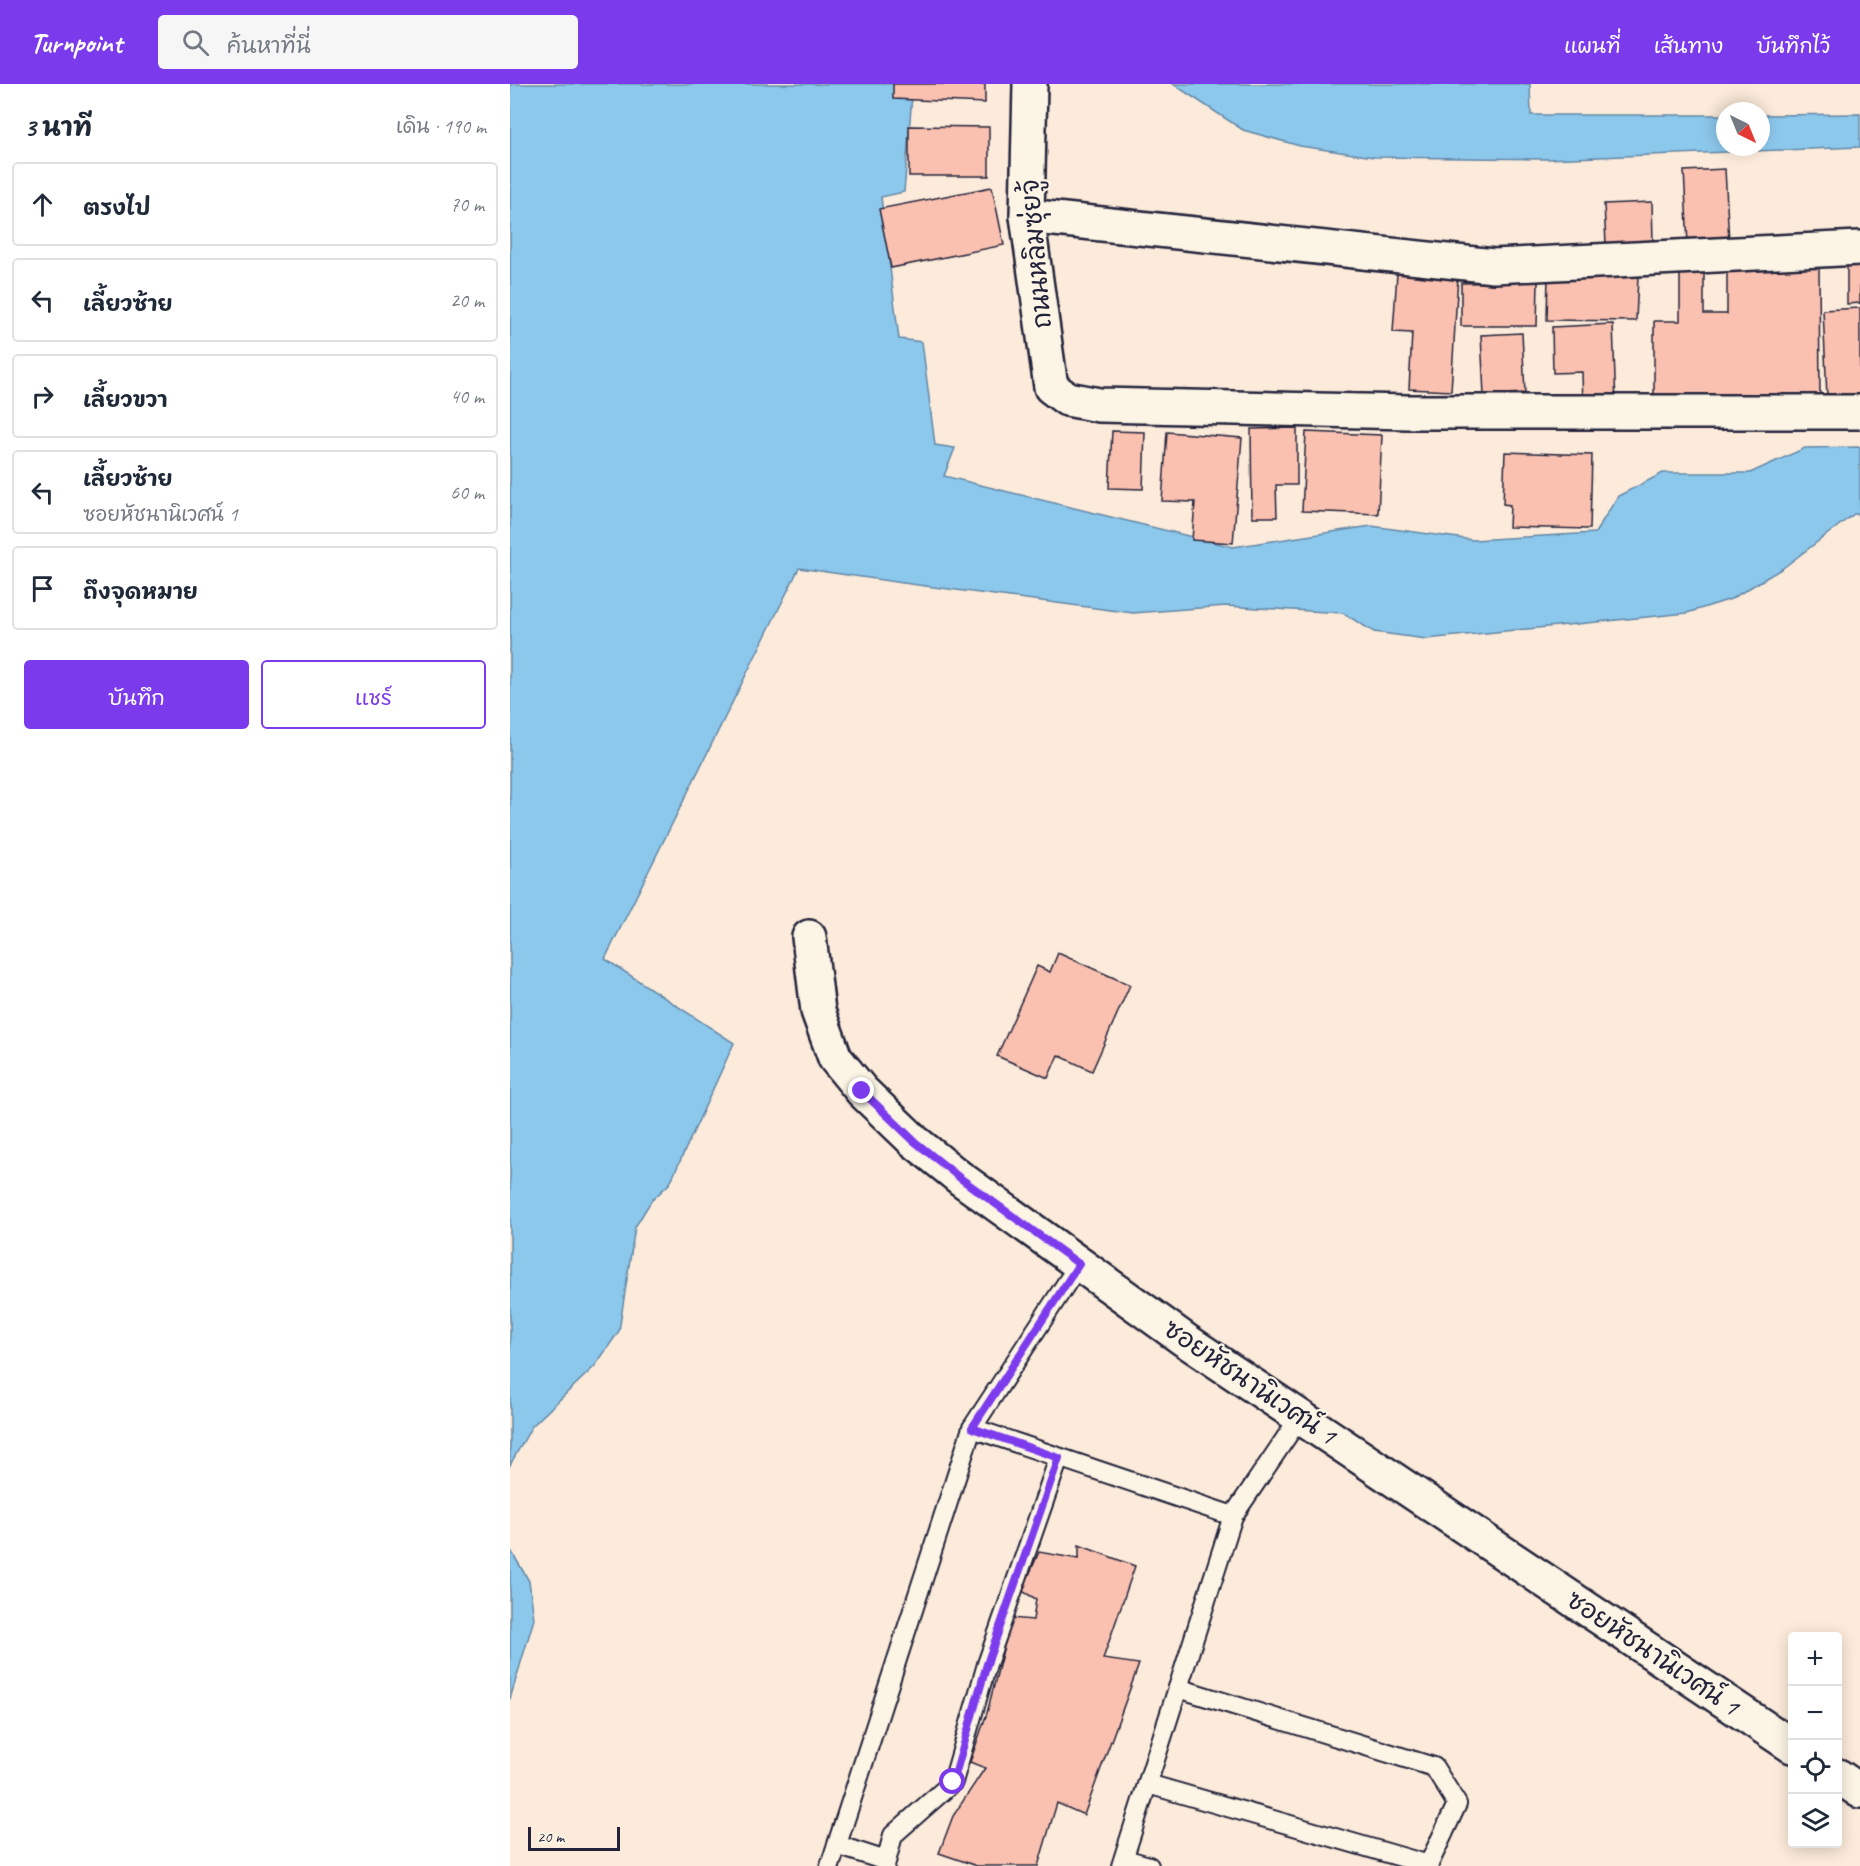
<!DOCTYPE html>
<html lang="th">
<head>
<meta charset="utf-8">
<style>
	body { margin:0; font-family:Caveat,"Playpen Sans Thai",sans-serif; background:#f6f6f7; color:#1f2937 }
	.controls { position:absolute; right:18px; bottom:18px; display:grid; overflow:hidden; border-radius:6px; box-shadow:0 3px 15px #0003 }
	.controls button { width:54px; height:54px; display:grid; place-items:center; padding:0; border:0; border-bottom:2px solid #e0e1e3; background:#fff; color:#1f2937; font:30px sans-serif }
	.compass { position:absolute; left:1206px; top:18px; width:54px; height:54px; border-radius:50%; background:#fff; box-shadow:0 3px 15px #0003; rotate:137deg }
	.scale { position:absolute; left:18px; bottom:15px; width:92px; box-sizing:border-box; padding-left:6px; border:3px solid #22223b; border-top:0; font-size:16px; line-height:21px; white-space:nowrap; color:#22223b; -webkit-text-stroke:4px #fcf5e5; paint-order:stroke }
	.stop { position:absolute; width:18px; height:18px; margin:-14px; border:4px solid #7c3aed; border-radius:50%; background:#fff }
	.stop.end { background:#7c3aed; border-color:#fff; box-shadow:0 2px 6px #0008 }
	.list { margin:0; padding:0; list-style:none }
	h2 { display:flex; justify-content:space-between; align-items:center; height:78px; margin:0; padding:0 24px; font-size:26px }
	h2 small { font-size:20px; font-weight:400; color:#747a83 }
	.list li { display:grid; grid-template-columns:39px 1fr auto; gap:18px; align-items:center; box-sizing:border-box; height:84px; margin:0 12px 12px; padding:0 12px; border:2px solid #e0e1e3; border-radius:6px }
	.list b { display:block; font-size:22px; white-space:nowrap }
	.list p { margin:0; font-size:20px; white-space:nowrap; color:#747a83 }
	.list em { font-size:20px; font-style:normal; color:#747a83 }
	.actions { display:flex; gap:12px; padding:18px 24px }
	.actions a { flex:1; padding:14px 0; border:2px solid #7c3aed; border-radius:6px; text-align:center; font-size:21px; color:#7c3aed }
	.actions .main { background:#7c3aed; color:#fff }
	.icon { flex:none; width:33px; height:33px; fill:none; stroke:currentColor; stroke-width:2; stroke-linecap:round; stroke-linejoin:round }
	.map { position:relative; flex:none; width:1350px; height:1782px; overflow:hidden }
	header { display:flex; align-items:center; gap:36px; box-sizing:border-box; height:84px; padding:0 30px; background:#7c3aed; color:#fff }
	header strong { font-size:28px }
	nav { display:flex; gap:33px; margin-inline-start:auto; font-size:21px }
	.search { width:420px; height:54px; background:#f6f6f7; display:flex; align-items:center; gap:15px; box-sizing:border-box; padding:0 21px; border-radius:6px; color:#747a83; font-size:22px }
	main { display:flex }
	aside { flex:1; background:#fff }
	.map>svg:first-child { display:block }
</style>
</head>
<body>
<header>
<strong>Turnpoint</strong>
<div class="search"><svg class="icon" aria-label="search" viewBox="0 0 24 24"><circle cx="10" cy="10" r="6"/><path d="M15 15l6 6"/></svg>ค้นหาที่นี่</div>
<nav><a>แผนที่</a><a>เส้นทาง</a><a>บันทึกไว้</a></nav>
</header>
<main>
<aside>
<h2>3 นาที<small>เดิน · 190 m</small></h2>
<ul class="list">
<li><svg class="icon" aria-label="ahead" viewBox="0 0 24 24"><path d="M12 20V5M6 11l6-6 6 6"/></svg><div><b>ตรงไป</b></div><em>70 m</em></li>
<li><svg class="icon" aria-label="left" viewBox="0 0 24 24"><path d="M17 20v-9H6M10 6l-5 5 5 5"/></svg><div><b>เลี้ยวซ้าย</b></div><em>20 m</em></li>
<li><svg class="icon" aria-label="right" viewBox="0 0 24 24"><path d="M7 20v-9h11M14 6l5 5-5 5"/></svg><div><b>เลี้ยวขวา</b></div><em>40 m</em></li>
<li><svg class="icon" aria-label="left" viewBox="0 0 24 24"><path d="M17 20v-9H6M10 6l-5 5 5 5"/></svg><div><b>เลี้ยวซ้าย</b><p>ซอยหัชนานิเวศน์ 1</p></div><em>60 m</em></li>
<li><svg class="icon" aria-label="arrive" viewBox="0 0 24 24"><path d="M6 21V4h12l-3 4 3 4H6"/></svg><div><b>ถึงจุดหมาย</b></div></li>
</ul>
<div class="actions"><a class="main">บันทึก</a><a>แชร์</a></div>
</aside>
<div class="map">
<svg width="1350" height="1782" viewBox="0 0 1350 1782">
	<rect width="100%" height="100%" fill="#fcebda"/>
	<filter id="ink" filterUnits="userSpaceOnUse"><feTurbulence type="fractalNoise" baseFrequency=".0167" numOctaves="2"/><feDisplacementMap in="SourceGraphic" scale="12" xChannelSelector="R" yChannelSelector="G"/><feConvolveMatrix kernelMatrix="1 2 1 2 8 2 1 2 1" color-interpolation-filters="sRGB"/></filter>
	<g filter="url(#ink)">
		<g fill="#8cc8ec" stroke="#6286a5" stroke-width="1.5">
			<polygon points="0,0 403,0 394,108 371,113 389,255 412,258 425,361 445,364 434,392 723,463 861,442 963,456 1085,449 1108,412 1153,389 1240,389 1295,364 1350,363 1350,430 1344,430 1273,484 1221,515 1177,529 916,555 864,548 833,529 716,522 623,529 393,499 289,484 95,875 224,959 160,1099 141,1117 125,1143 109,1247 85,1282 22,1342 0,1381"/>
			<polygon points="663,0 1020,0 1021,31 1215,31 1215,63 1251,63 1251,31 1350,30 1350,63 1036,75 864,73 790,62 733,46"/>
			<polygon points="0,1465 19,1497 24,1535 0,1615"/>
		</g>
		<g fill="#fac1b0" stroke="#22223b" stroke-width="1.5">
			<polygon points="383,0 475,0 475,19 383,15"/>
			<polygon points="399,42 479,43 479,92 399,92"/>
			<polygon points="1215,85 1219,158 1178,160 1174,87"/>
			<polygon points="482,103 494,161 381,184 369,125"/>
			<polygon points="1142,118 1143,158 1096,160 1094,120"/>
			<polygon points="1350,180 1350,219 1337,220 1337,181"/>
			<polygon points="1309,182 1310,317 1144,319 1144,237 1170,237 1170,188 1194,188 1194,230 1217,230 1217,183"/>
			<polygon points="887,189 948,192 941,307 899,305 902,249 883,248"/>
			<polygon points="1038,191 1128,192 1126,237 1037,236"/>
			<polygon points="1028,198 1027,242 951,242 951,199"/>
			<polygon points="1350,224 1350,311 1317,313 1313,226"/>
			<polygon points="1103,240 1106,321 1073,323 1072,288 1043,289 1042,243"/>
			<polygon points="1012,249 1015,309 974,311 971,251"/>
			<polygon points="787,344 787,401 766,401 767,433 742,433 741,345"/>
			<polygon points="602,347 635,348 633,405 599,404"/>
			<polygon points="657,348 732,354 723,459 682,456 685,418 652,417"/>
			<polygon points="796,348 872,351 868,430 792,427"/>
			<polygon points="995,368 1082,371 1080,445 999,443 1000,421 993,420"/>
			<polygon points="548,869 620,901 582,987 548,971 538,994 487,972 527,882 540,888"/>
			<polygon points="569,1461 625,1482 593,1575 629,1580 574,1731 547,1719 528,1782 467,1782 429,1769 443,1732 475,1684 460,1678 477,1629 501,1534 523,1536 526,1515 512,1507 529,1468 569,1475"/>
		</g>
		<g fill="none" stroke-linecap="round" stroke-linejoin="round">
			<defs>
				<g id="service">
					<polyline points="462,1344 723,1432"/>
					<polyline points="668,1604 924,1683 947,1720 918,1782"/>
					<polyline points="638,1700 919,1781"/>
					<polyline points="327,1761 376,1777"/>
					<polyline points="614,1775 639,1782"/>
					<polyline points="320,1782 462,1344 569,1180"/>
					<polyline points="375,1782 383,1751 443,1698 477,1580 549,1374"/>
					<polyline points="611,1782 723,1432 790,1333"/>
				</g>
				<g id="minor">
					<polyline points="520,0 517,132 541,303 557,315 589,321 898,328 1350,328"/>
					<polyline points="517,132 984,182 1350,164"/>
					<polyline points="299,853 308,927 325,974 352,1007 404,1057 450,1094 675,1256 1282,1662"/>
					<polyline points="1328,1692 1350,1707"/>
				</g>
			</defs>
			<use href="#service" stroke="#22223b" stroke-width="22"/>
			<use href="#minor" stroke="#22223b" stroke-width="38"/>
			<use href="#service" stroke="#fcf5e5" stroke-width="18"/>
			<use href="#minor" stroke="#fcf5e5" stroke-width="33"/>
		</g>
	</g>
	<g fill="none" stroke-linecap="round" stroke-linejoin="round" filter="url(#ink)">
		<polyline stroke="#7c3aed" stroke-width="8" points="352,1007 404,1057 450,1094 569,1180 462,1344 549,1374 477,1580 443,1698"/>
	</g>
	<g text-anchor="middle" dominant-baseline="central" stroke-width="4.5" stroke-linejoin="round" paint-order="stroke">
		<g font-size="26" fill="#22223b" stroke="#fcf5e5">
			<text transform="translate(526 170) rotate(-95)">ถนนหลิมซุ่ยจู้</text>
			<text transform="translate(740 1298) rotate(34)">ซอยหัชนานิเวศน์ 1</text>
			<text transform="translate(1143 1569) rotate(34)">ซอยหัชนานิเวศน์ 1</text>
		</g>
	</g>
</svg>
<div class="controls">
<button>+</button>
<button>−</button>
<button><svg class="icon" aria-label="locate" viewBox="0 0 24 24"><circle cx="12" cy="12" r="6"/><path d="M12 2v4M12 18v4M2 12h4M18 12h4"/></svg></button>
<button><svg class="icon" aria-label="layers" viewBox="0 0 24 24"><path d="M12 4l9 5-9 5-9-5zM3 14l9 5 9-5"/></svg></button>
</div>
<svg class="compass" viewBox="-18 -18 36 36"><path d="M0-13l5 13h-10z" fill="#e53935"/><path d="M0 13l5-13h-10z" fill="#747a83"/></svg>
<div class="scale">20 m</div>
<div class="stop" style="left:443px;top:1698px"></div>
<div class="stop end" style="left:352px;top:1007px"></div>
</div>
</main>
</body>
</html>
